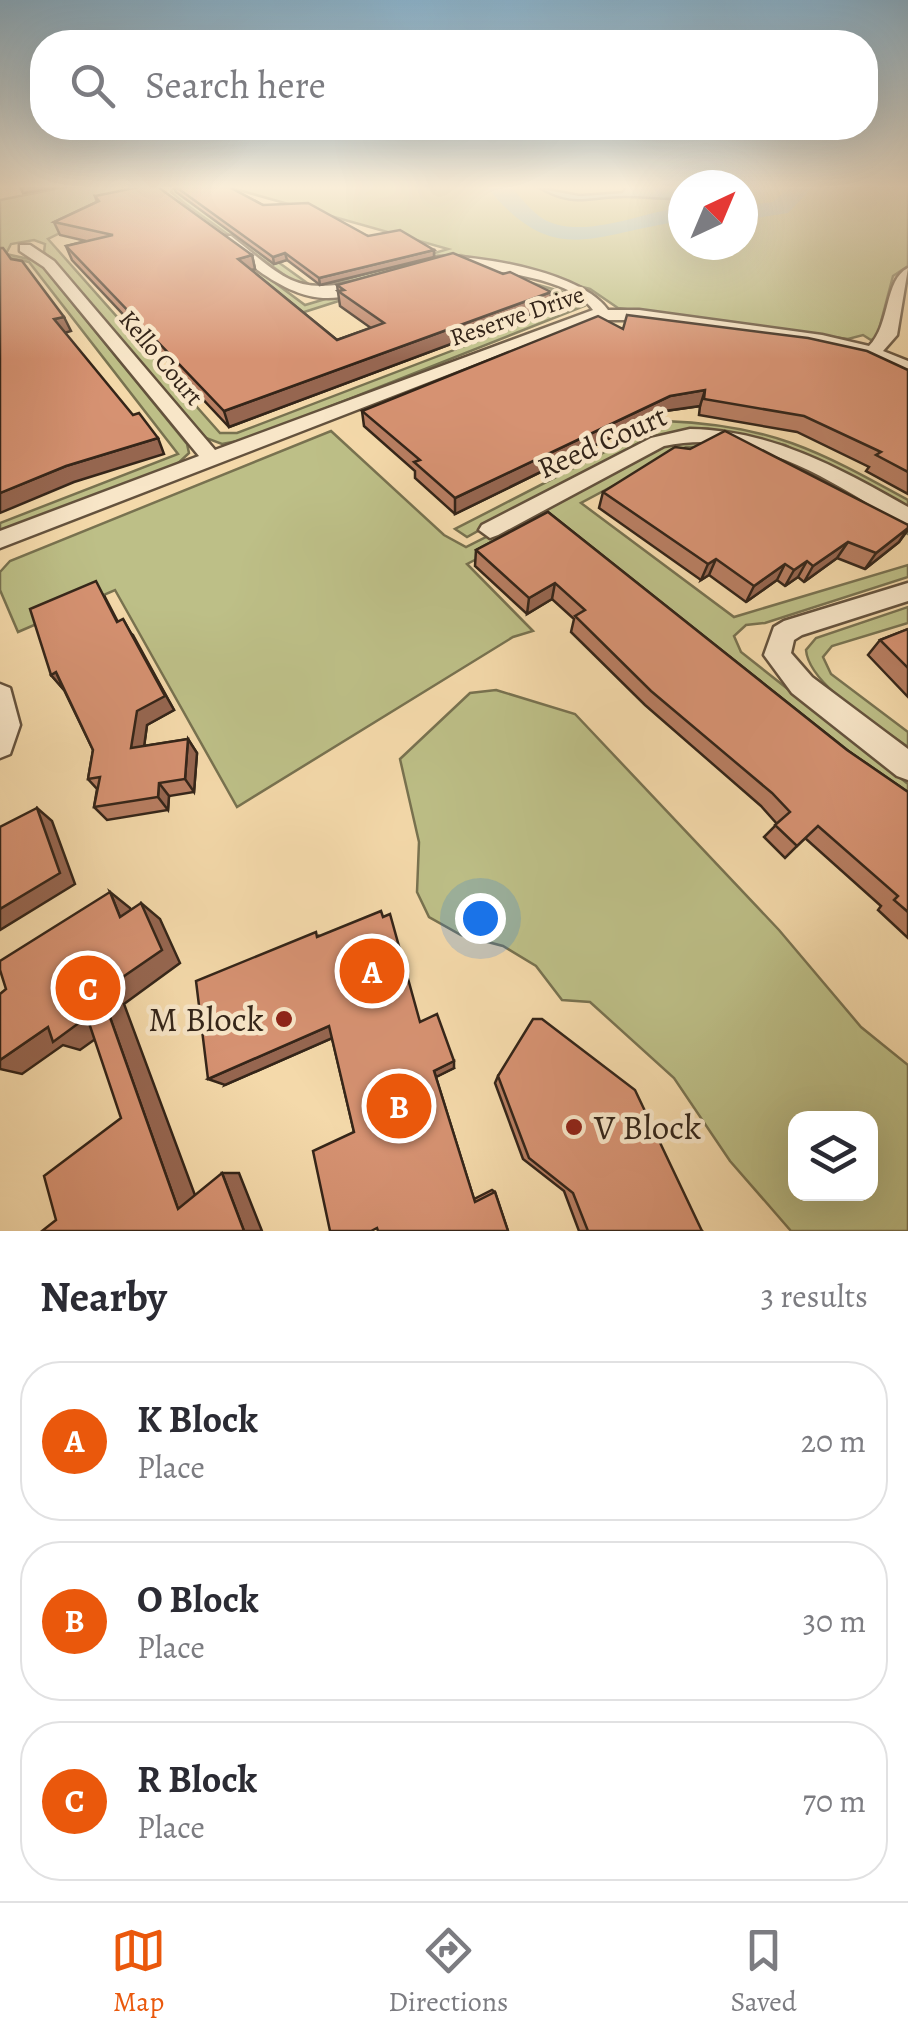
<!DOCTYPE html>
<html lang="en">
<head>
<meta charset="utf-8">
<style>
	body { margin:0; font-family:Alegreya,serif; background:#f7f7f7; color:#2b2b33 }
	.controls { position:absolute; right:30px; bottom:30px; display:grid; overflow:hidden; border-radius:20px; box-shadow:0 10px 40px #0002 }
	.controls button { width:90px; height:90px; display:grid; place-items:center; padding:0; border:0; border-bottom:2px solid #e1e1e2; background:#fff; color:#2b2b33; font:50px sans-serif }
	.compass { position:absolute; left:668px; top:170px; width:90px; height:90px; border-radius:50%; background:#fff; box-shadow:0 10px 40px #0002; rotate:44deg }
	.you { position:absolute; left:480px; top:918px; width:35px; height:35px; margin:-25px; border:8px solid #fff; border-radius:50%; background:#1a73e8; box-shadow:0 0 0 15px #1a73e833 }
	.badge { display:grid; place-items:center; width:65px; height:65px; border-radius:50%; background:#ea580c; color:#fff; font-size:32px; font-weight:700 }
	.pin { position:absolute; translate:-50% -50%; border:5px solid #fff; box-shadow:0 2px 10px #0006 }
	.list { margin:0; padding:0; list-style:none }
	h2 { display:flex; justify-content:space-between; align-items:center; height:130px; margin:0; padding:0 40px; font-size:42px }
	h2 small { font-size:32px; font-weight:400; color:#7c7c81 }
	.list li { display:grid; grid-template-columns:65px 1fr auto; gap:30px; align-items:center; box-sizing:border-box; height:160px; margin:0 20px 20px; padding:0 20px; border:2px solid #e1e1e2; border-radius:40px }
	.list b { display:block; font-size:38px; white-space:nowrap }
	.list p { margin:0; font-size:32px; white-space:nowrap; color:#7c7c81 }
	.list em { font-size:32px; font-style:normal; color:#7c7c81 }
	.icon { flex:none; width:55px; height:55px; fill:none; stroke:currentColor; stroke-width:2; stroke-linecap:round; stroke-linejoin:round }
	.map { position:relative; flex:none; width:908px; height:1231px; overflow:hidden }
	.search { position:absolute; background:#fff; box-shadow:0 10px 40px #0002; left:30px; right:30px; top:30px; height:110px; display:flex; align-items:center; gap:25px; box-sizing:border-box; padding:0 35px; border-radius:40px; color:#7c7c81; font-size:38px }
	.sheet { height:670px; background:#fff }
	nav { display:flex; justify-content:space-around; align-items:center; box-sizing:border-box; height:140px; border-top:2px solid #e1e1e2; background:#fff; font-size:28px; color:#7c7c81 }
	nav a { display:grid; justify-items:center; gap:5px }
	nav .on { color:#ea580c }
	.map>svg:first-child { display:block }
</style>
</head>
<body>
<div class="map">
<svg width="908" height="1231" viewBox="0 0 908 1231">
	<rect width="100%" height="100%" fill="#f4d9aa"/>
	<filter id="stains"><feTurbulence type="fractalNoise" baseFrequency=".002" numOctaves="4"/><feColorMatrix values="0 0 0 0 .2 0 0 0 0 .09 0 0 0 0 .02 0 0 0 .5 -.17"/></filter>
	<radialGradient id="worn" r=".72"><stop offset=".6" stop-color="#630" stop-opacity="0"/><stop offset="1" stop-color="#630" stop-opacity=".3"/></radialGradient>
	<g fill="#bdbf87" stroke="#787250" stroke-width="2.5" fill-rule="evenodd">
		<path d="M65,187H146L305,305L433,267L468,265L570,294L584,306L248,439L222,444L206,438L44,252L45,244L34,240L11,244L6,254L38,261L187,444L189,453L173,468L0,530V523L178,454L29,262L0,256V200ZM144,192L301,313L445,267L463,266L567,297L574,304L237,433H220L48,239Z"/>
		<polygon points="174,187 181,187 178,190 310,285 325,286 448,249 228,187 683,187 683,245 743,245 743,187 908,187 908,266 893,276 877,337 871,340 863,335 848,339 618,308 590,289 461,255 432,258 331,289 304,289 184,203 171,192"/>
		<path d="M665,421C771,425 817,450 908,500V509L785,445L691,429L646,440L483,524L485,527L467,537L455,529Z"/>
		<path d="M331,431L444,535L466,547L670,444C760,433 833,482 908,524V534L787,463L699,447H686L581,503L734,617L908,565V577L765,623L746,625L734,636L741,652L908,784V798L555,519L467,564L533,631L513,637L237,807L115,590L18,632L0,590V572L10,561Z"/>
		<path d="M908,607V623L832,646L823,657L831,674L908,732V747C880,726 809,686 806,650L816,638Z"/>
		<path d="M496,690L575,714L779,930L861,1027L908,1065V1231H791L730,1161L674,1078L590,1002L562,1000L536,966L503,946L461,935L429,917L417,892L419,842L400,759L470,693ZM796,1118H870V1194H796Z"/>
	</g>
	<path fill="#9eb9b2" stroke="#747e75" stroke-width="2.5" d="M537,187L580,195L622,192L626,187H682L683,199C663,200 644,197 625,197C586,197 574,209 537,187Z"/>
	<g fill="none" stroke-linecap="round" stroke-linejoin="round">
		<g fill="#9eb9b2" fill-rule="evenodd">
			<path d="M487,187H511C522,198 531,212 545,220C584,240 643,212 683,207V221C594,233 554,270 487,187Z"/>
			<polygon points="789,187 813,187 788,213 743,220 743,206 773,202"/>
		</g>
		<defs>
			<g id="minor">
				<path d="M221,236H231C286,279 294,297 367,279L374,283C316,322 266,277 221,242Z"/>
				<path d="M20,245H30L54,261L215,450L593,310C568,273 474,269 433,264V258L438,257C482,255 582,273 608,310H639L822,335L869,346C891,324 884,280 908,268L897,335L883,351L908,361V372L848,349L822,345L639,320H589L0,548V531L199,456L44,267L20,251Z"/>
				<path d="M690,429C771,430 839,468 908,507V524C889,519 871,505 854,495C795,460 734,431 664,446L498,535L490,538L479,530L482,525L651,438Z"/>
				<polygon points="908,583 908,601 802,635 794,640 791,653 812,677 908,749 908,780 897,776 792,693 764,655 774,627 784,621"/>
				<polygon points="0,684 10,688 20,725 10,754 0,758"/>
			</g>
		</defs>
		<use href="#minor" stroke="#64523d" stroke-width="5"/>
		<use href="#minor" fill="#f8e6c8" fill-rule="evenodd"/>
	</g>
	<g fill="#b87e62" stroke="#342519" stroke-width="2.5">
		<polygon points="174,187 229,187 263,205 368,236 434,250 434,257 320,285 287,260 274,264 176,192"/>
		<polygon points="95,196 252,255 255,269 251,270 337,340 371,328 340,306 337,285 550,307 229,427 72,260 66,246 86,241 60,235 54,222 97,202"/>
		<polygon points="623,329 908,370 908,494 866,471 869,467 797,432 699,415 700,406 665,411 455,514 415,478 415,471 364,426 362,411"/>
		<polygon points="603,492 908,525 908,530 899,542 865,569 837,558 804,582 798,577 785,586 777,580 746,602 709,575 701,580 599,508"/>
		<polygon points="548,512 847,750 908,792 908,938 878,910 881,906 805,838 785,858 764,837 777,824 761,806 645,705 571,632 574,619 552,599 527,614 475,566 476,550"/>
		<polygon points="105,597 118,622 133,635 174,710 147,725 144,746 188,739 197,753 194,792 169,796 168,810 107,820 94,807 97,789 88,779 93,750 64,690 51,675"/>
		<polygon points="908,629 908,697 868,655 880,640"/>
		<polygon points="319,936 420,1022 454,1068 436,1077 474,1199 492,1190 495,1192 508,1231 354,1132 332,1038 225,1085"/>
		<polygon points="498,1076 702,1231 579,1231 564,1191 523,1159 495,1083"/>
	</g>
	<g fill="#966650" stroke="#342519" stroke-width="2.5">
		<polygon points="20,187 60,187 23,193"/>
		<polygon points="434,250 434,257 320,285 319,278"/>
		<polygon points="285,253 287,260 274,264 273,257"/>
		<polygon points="252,255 255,269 241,273 238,259"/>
		<polygon points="551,292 550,307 229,427 224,411"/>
		<polygon points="64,317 71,331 61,334 54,319"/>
		<polygon points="705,390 700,406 665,411 455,514 455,498 670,396"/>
		<polygon points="158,438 164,454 74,482 0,513 0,493 66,466"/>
		<polygon points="908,528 899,542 865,569 876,553"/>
		<polygon points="848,542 837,558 804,582 813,566"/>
		<polygon points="716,559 709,575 701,580 708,564"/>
		<polygon points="807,561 798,577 785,586 794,570"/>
		<polygon points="785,564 777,580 746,602 754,586"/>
		<polygon points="555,583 552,599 527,614 529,598"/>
		<polygon points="123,619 174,710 147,725 142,762 131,748"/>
		<polygon points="56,672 64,690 51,675"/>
		<polygon points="188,739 197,753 194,792 185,779"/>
		<polygon points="159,783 169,796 168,810 158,797"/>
		<polygon points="37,808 52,821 75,884 0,930 0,909"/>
		<polygon points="110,892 130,908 141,932 120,917"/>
		<polygon points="141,903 160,919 180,963 124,1004 199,1206 178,1209 101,992"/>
		<polygon points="87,1017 112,1027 80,1050 63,1045 22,1074 0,1069 0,1060 48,1027"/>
		<polygon points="329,1026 337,1036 225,1085 208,1079"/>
		<polygon points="454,1061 454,1068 436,1077 434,1071"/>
		<polygon points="222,1173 239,1173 262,1231 244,1231"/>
	</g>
	<g fill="#d69272" stroke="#342519" stroke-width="2.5">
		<polygon points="139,187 158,187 252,255 238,259 337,340 384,323 338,291 344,290 337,285 453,253 503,274 510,272 551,292 224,411 66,246 113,235 54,222 99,201 95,196"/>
		<polygon points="176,187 229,187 263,205 308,203 368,236 400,230 434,250 319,278 285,253 273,257"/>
		<polygon points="0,248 3,248 11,259 22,261 64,317 54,319 133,415 139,413 158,438 66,466 0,493"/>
		<polygon points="627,315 808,338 867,351 908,370 908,472 876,455 881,452 804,416 704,399 705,390 670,396 455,498 414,462 420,460 362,411 598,316 623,329"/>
		<polygon points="725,431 908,525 908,528 876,553 848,542 813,566 807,561 794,570 785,564 754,586 716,559 708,564 603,492 675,447 690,449"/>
		<polygon points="548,512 847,750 908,792 908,912 894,900 898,896 818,826 797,846 775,825 790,812 772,793 651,691 575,616 585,610 555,583 529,598 476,550"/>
		<polygon points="96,581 117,622 123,619 165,696 137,711 131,748 188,739 185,779 159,783 158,797 94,807 100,777 88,779 93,750 56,672 51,675 30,609"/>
		<polygon points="908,629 908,668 880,640"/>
		<polygon points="37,808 60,873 0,909 0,827"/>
		<polygon points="110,892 120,917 141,903 162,950 101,992 178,1209 222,1173 244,1231 42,1231 56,1220 44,1176 121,1118 87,1017 53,1042 48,1027 0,1060 0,994 6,989 0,970 0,961"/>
		<polygon points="381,911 383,917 390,914 420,1022 437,1014 454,1061 434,1071 475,1202 495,1192 508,1231 378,1231 377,1228 371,1231 330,1231 313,1151 354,1132 329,1026 208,1079 196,981 316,932 317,937"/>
		<polygon points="533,1019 542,1019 635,1090 702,1231 588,1231 573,1193 529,1158 498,1076"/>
	</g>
	<linearGradient id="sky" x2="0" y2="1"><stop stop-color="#8ab6d2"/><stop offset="0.52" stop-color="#faeed9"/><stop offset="1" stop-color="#faeed9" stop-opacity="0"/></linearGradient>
	<rect width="908" height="359" fill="url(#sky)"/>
	<g fill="#8f2418" stroke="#f8e6c8" stroke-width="4">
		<circle cx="284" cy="1019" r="10"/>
		<circle cx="574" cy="1127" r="10"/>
	</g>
	<g text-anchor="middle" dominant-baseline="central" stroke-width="9" stroke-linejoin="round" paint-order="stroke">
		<g font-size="25" fill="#342519" stroke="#f8e6c8">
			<text transform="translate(517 316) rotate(-19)">Reserve Drive</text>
			<text transform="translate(161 358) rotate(50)">Kello Court</text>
		</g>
		<g font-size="30" fill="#342519" stroke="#f8e6c8">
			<text transform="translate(602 442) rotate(-24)">Reed Court</text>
		</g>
		<g font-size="35" fill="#342519" stroke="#f8e6c8" text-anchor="end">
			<text x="264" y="1019">M Block</text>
			<text x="594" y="1127" text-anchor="start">V Block</text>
		</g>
	</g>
	<rect width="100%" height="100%" filter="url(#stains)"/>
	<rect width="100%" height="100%" fill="url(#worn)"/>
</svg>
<div class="controls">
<button><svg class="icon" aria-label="layers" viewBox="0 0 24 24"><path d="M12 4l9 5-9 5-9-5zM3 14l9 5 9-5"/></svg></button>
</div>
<svg class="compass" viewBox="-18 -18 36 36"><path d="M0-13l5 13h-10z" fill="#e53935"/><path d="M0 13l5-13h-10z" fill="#7c7c81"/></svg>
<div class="you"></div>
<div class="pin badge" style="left:372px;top:971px">A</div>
<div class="pin badge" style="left:399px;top:1106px">B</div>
<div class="pin badge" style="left:88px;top:988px">C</div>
<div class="search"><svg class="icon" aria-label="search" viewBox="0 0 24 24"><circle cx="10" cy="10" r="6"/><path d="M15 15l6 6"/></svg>Search here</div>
</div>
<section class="sheet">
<h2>Nearby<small>3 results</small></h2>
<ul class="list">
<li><span class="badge">A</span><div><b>K Block</b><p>Place</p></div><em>20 m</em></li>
<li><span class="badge">B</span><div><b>O Block</b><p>Place</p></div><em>30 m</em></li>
<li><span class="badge">C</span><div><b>R Block</b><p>Place</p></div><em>70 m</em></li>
</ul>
</section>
<nav>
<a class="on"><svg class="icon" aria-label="map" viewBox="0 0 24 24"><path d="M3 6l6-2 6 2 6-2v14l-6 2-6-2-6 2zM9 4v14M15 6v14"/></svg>Map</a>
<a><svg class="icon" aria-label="directions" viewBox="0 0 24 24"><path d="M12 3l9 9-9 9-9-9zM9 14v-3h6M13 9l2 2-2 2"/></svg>Directions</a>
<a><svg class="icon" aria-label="saved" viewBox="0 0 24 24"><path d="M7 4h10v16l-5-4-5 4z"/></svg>Saved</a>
</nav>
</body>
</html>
